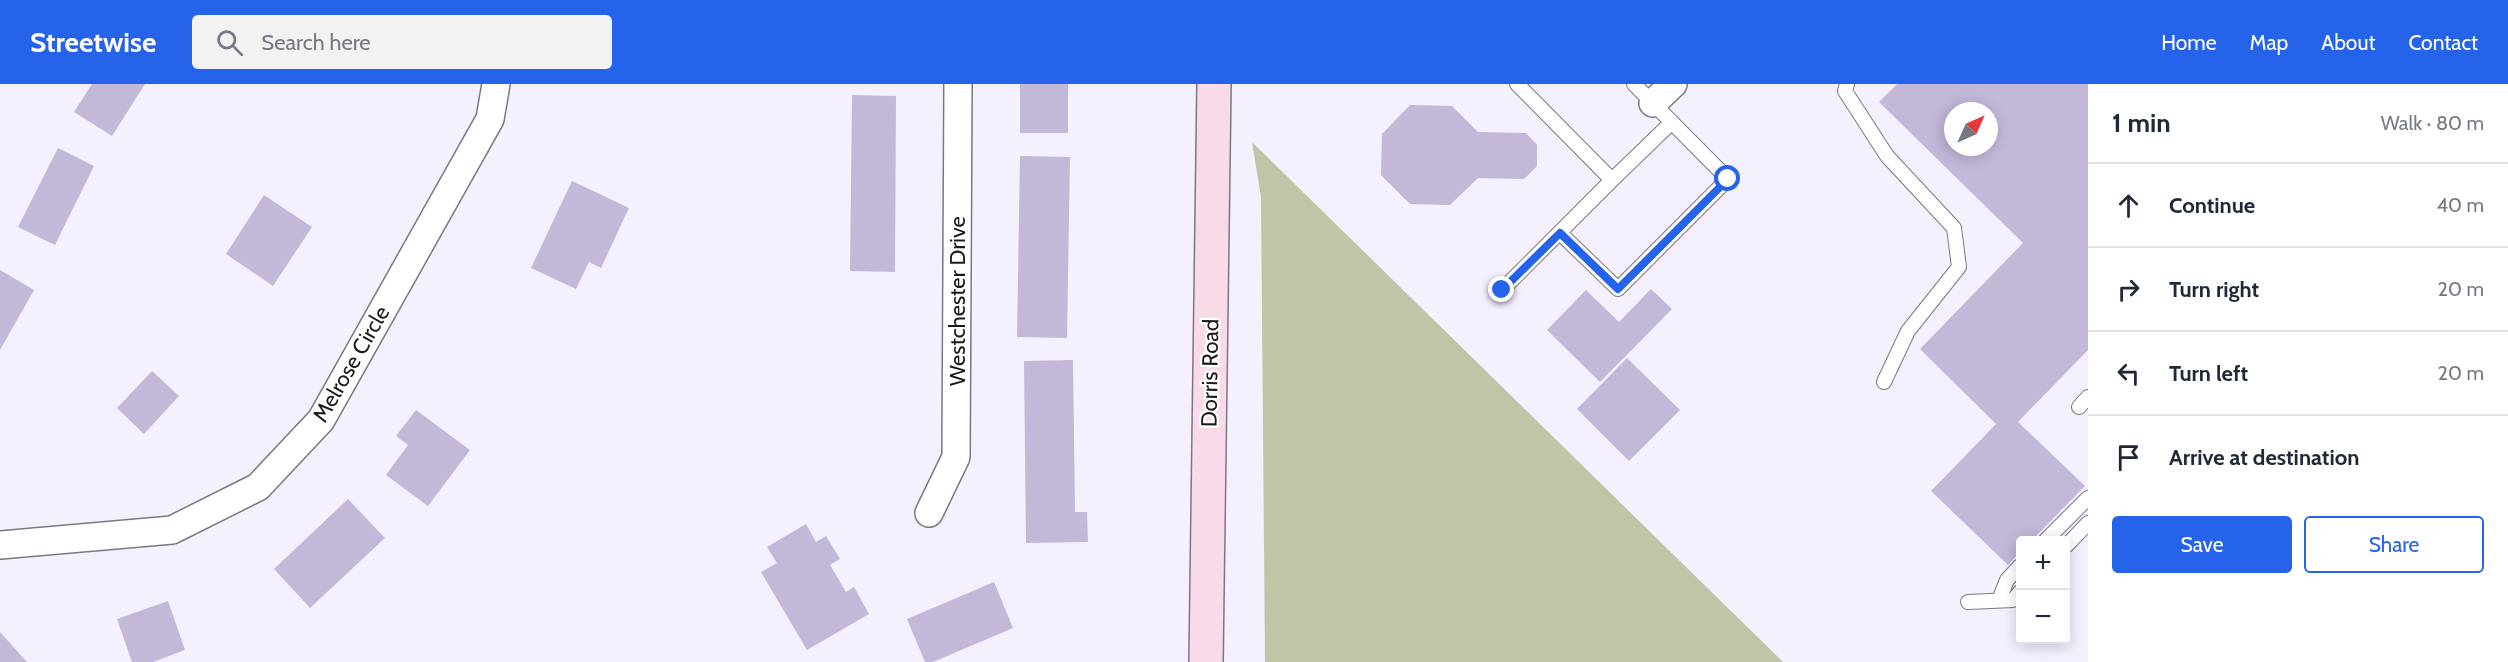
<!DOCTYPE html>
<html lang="en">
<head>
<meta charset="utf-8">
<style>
	body { margin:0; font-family:Cabin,sans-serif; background:#f2f2f3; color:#1f2937 }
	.controls { position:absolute; right:18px; bottom:18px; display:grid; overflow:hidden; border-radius:6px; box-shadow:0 3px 15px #0003 }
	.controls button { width:54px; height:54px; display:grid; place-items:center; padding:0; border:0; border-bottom:2px solid #e0e1e3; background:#fff; color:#1f2937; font:30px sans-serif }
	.compass { position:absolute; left:1944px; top:18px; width:54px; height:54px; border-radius:50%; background:#fff; box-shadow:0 3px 15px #0003; rotate:45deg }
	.stop { position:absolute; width:18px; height:18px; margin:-14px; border:4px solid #2563eb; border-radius:50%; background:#fff }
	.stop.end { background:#2563eb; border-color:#fff; box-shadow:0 2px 6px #0008 }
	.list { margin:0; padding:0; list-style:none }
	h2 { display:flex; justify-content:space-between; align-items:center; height:78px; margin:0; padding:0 24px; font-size:26px }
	h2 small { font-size:20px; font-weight:400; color:#747a83 }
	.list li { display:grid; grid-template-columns:39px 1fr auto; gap:18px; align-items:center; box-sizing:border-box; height:84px; padding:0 24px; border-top:2px solid #e0e1e3 }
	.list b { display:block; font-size:22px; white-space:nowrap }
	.list em { font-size:20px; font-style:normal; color:#747a83 }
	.actions { display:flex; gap:12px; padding:18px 24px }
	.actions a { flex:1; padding:14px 0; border:2px solid #2563eb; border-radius:6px; text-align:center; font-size:21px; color:#2563eb }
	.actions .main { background:#2563eb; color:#fff }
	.icon { flex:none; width:33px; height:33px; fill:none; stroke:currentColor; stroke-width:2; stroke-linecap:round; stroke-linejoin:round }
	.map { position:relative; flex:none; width:2088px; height:578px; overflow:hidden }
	header { display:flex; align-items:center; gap:36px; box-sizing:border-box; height:84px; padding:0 30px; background:#2563eb; color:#fff }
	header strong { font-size:28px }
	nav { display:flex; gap:33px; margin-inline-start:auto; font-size:21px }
	.search { width:420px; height:54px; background:#f2f2f3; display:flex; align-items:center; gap:15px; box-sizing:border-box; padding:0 21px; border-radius:6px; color:#747a83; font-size:22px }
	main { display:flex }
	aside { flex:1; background:#fff }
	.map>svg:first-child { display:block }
</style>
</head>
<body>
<header>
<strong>Streetwise</strong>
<div class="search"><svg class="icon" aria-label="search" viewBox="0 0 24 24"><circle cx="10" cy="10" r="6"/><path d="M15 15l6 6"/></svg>Search here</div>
<nav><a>Home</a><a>Map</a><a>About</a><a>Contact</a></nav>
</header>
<main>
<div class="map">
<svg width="2088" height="578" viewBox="0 0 2088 578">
	<rect width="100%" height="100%" fill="#f5f0fe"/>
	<polygon fill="#c0c5a7" points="1252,58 1783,578 1265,578 1261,113"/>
	<g fill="#c3b8d8" fill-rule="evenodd">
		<polygon points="92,0 145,0 112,52 74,28"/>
		<rect x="1020" y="0" width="48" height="49"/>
		<path d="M1897,0H2088V266L2018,338L2085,402L2032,456H2020V468L2008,481L1931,407L1996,340L1920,265L2023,159L1879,18ZM1953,27H1989V63H1953Z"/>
		<polygon points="852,11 896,12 895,188 850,187"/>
		<polygon points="1410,21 1452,22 1478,48 1526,49 1537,61 1537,82 1524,95 1478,94 1450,121 1410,120 1381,91 1382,50"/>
		<polygon points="58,64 94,82 55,161 18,143"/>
		<polygon points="1020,72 1070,73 1067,254 1017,253"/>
		<polygon points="572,97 629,124 601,184 589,178 576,205 531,184"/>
		<polygon points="264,111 312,143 273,202 226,170"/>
		<polygon points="0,186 34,206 0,266"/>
		<polygon points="1651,205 1672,225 1600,298 1547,246 1586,206 1619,238"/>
		<polygon points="1627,274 1680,326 1629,377 1577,325"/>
		<polygon points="1073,276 1075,428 1087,428 1088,458 1026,459 1024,277"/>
		<polygon points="152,287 179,312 144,350 117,324"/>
		<polygon points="416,326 470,366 428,422 386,391 408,361 396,352"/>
		<polygon points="348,415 385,454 310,524 274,485"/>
		<polygon points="806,440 816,458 826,452 840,475 830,481 846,508 854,503 869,530 807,566 761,488 777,479 767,463"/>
		<polygon points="994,498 1013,544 933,578 925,578 907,535"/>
		<polygon points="168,517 185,566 153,578 132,578 117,535"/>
		<polygon points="0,548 27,578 0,578"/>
	</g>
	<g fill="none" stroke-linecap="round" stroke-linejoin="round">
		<defs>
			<g id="lane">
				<polyline points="1847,0 1845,7 1887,72 1954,144 1959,183 1908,247 1884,298"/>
				<polyline points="1612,96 1672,38"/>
				<polyline points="1560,149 1618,205 1728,95 1634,0"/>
				<polyline points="1502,206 1612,96 1517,0"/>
				<polyline points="2079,323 2088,313"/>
				<polyline points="2046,456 2088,414"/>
				<polyline points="2066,462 2088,439"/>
				<polyline points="1999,516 2007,496 2020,482"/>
				<polyline points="1968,518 2013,516 2020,508"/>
			</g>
			<g id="street">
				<polyline points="1653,19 1673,0"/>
				<polyline points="929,429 956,373 958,0"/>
				<polyline points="0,461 172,446 258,403 321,336 490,35 496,0"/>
			</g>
			<polyline id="secondary" points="1206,578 1214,0"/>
		</defs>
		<use href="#lane" stroke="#7b7783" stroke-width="16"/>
		<use href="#street" stroke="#7b7783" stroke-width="30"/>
		<use href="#secondary" stroke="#7b7783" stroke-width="36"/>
		<use href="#lane" stroke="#fff" stroke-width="14"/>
		<use href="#street" stroke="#fff" stroke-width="27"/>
		<use href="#secondary" stroke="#f8dae9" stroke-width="33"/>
	</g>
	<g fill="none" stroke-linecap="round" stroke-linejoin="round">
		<polyline stroke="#2563eb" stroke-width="8" points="1502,206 1560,149 1618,205 1728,95"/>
	</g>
	<g text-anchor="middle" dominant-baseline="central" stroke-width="4.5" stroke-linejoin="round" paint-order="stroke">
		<g font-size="22" fill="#1b191e" stroke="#fff">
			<text transform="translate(957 217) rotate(-90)">Westchester Drive</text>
			<text transform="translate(351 280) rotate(-60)">Melrose Circle</text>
			<text transform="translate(1210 289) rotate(-89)">Dorris Road</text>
		</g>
	</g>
</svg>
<div class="controls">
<button>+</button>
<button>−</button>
</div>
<svg class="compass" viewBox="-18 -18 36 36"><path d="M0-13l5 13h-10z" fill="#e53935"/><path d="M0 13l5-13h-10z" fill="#747a83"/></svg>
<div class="stop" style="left:1728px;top:95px"></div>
<div class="stop end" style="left:1502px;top:206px"></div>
</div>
<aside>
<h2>1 min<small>Walk · 80 m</small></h2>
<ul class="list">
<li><svg class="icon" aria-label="ahead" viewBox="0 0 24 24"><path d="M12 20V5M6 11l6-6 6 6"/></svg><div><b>Continue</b></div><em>40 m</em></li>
<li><svg class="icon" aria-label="right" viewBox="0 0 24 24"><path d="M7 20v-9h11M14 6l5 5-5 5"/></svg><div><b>Turn right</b></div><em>20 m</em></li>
<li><svg class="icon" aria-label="left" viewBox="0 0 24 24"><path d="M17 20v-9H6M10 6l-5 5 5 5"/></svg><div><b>Turn left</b></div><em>20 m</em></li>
<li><svg class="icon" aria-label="arrive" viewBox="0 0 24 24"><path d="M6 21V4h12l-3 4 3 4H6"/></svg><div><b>Arrive at destination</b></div></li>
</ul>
<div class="actions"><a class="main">Save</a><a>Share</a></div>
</aside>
</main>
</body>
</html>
